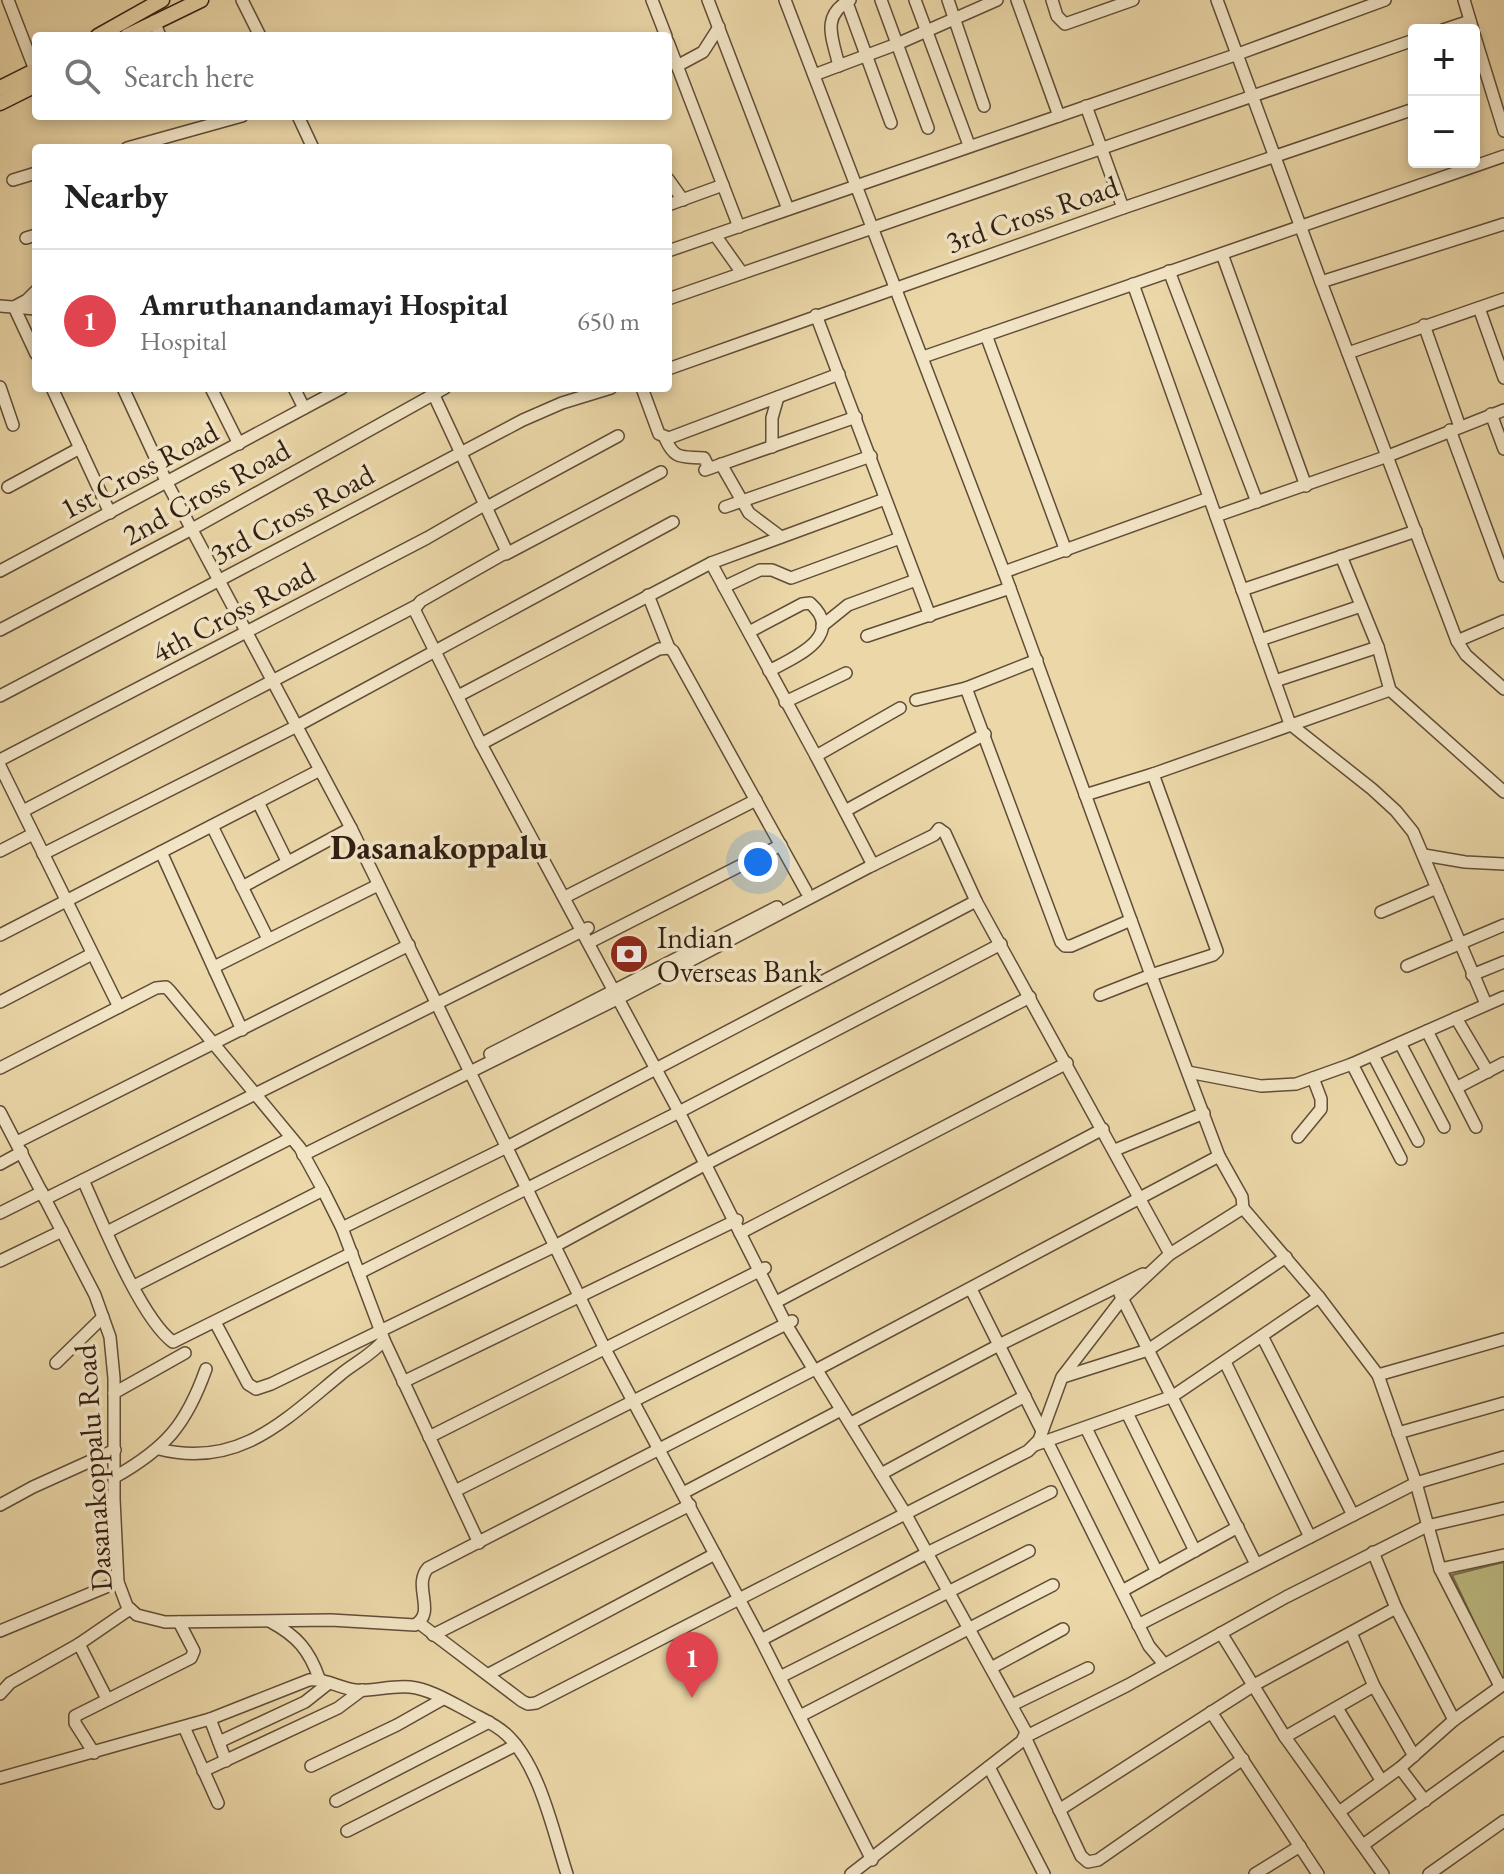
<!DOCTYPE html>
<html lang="en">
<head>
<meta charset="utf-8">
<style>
	body { margin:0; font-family:"EB Garamond",serif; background:#f2f2f2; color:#222 }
	.controls { position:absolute; right:24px; top:24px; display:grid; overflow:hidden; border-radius:8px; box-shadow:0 4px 12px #0003 }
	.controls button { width:72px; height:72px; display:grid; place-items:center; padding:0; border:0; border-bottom:2px solid #e0e0e0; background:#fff; color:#222; font:40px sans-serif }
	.you { position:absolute; left:758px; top:862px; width:28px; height:28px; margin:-20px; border:6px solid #fff; border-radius:50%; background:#1a73e8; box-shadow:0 0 0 12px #1a73e833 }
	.badge { display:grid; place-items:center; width:52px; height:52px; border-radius:50%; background:#b45309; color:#fff; font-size:26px; font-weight:700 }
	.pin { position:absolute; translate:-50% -66px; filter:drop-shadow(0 2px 4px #0008) }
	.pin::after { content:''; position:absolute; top:42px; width:28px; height:24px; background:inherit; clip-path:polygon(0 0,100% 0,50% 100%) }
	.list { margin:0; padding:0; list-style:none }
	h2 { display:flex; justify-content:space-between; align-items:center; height:104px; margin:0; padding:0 32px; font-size:34px }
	h2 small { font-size:26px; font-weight:400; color:#767676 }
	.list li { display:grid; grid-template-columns:52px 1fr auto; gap:24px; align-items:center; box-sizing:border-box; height:144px; padding:0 32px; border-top:2px solid #e0e0e0 }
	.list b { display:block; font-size:30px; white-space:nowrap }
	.list p { margin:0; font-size:26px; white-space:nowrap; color:#767676 }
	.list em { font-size:26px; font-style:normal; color:#767676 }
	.icon { flex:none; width:44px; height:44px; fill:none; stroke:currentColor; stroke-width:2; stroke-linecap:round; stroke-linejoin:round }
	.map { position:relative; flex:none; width:1504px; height:1874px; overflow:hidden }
	.search { position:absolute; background:#fff; box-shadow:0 4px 12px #0003; left:32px; top:32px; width:640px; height:88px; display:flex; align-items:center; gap:20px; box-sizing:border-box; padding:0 28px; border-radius:8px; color:#767676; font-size:30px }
	.panel { position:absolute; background:#fff; box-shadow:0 4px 12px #0003; left:32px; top:144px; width:640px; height:248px; border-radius:8px }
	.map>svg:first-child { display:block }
</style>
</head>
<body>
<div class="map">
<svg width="1504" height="1874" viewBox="0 0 1504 1874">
	<rect width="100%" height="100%" fill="#ebd7a8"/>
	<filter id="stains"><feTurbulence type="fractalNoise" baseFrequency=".0025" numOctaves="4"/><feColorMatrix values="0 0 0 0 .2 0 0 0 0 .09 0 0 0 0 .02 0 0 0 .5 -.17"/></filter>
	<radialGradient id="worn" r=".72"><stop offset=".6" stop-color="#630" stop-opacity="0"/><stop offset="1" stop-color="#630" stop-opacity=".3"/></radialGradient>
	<polygon fill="#bebc83" stroke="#786e4b" stroke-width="2" points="1504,1562 1504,1679 1502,1681 1452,1575"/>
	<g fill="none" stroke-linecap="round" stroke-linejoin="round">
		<defs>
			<g id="minor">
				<polyline points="8,0 35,70"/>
				<polyline points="242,0 260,36"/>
				<polyline points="652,0 666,36"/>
				<polyline points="708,0 788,209"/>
				<polyline points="846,0 891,123"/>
				<polyline points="881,0 928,128"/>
				<polyline points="915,0 969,145"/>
				<polyline points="948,0 984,106"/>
				<polyline points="1017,0 1059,116"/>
				<polyline points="1052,0 1057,16 1065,24 1133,0"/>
				<polyline points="1217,0 1321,282 1457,641 1466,655 1504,689"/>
				<polyline points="1464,0 1473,30"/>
				<polyline points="154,21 160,36"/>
				<polyline points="1443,30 1470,21"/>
				<polyline points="1474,34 1504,131"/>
				<polyline points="668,42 739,227"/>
				<polyline points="677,66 703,52 719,27"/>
				<path d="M839,66C833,39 820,16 850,0"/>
				<polyline points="814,75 897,44 997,0"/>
				<polyline points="1086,106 1123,208"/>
				<polyline points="298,116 313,148"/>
				<polyline points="127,148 242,116"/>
				<polyline points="668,179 683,200"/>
				<polyline points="13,180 36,173"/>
				<polyline points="668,205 723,185"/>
				<polyline points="715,235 742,273"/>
				<polyline points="26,238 36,235"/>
				<polyline points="668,251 1238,54 1385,0"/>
				<polyline points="1222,254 1306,486"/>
				<polyline points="1169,271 1257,502"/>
				<polyline points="1321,282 1504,224"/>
				<polyline points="1133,284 1290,724 1372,789 1396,811 1413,832 1486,1004"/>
				<polyline points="668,299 1414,40"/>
				<polyline points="0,306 36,309"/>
				<polyline points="14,307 36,354"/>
				<polyline points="14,307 27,300 36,291"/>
				<polyline points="1479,308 1504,378"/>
				<polyline points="816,315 930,616"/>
				<polyline points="1424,325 1460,427"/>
				<polyline points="986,335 1066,551"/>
				<polyline points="1348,353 1504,299"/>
				<polyline points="923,357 1504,156"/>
				<polyline points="668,369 1123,208 1414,109"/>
				<polyline points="0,387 13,425"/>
				<polyline points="52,388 110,513"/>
				<polyline points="123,388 167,483 351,828 605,1349 761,1640 872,1860"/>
				<polyline points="211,388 239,444"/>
				<polyline points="294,388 304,408"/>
				<polyline points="642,388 659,434 669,438 839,374"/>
				<polyline points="1491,414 1504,449"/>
				<polyline points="1450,430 1504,576"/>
				<path d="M665,438C675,461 682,456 704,458L709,468"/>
				<polyline points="772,447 772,418 778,397"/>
				<polyline points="721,464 749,513 781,537"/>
				<polyline points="705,470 856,417"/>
				<polyline points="8,487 80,448"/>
				<polyline points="487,507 618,436"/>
				<polyline points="725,507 871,456"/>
				<polyline points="1216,516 1388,456 1504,410"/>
				<polyline points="506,554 661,472"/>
				<polyline points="1341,556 1378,647 1390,690 1504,792"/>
				<polyline points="711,563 816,756"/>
				<polyline points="0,571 342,388"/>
				<polyline points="1004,572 1209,498"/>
				<polyline points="724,587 760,570 772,570 791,578 900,538"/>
				<polyline points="1242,590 1416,531"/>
				<polyline points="648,595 669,648"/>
				<polyline points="416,607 415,611 481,744 679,1112 786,1324 814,1370"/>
				<polyline points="416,607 421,601 507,552 431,389"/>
				<polyline points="822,626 848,605 916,580"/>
				<polyline points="0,630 192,529 445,388"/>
				<path d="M749,632L802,604L810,603C847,636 793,658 769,671"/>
				<polyline points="867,636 1010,588"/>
				<polyline points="1260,640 1361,606"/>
				<polyline points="1457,641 1504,621"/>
				<polyline points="1275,681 1378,647"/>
				<polyline points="966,688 1061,942 1065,946 1071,946 1131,920"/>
				<polyline points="0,696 523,420 562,403 611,388"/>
				<polyline points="458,696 711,563 885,499"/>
				<polyline points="916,700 966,688 1037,660"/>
				<polyline points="785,702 846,673"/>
				<polyline points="481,744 659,649 669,648 673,651 806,891"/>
				<polyline points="0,760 427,538 486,504"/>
				<polyline points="0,766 119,1007"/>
				<polyline points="1085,795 1153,774 1390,690"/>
				<polyline points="258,802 287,861"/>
				<polyline points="23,811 416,606"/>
				<polyline points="845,811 985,734"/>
				<polyline points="212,826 268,939"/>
				<polyline points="939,829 945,833 976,901 1170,1254"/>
				<polyline points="0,851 33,834"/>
				<polyline points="161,852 215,971"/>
				<polyline points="43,854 295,727 673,522"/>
				<polyline points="1424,855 1465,862 1504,864"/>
				<polyline points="873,865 816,756 900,708"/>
				<polyline points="242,887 351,828"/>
				<polyline points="565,897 756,800"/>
				<polyline points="1381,912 1437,888"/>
				<polyline points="0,935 320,770"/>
				<polyline points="594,940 781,845"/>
				<polyline points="1407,966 1504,925"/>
				<polyline points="1472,975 1504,962"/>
				<polyline points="1100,995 1151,975 1213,955 1217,951 1153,774"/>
				<polyline points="0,1002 92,954"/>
				<polyline points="1456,1018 1488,1072"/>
				<polyline points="242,1030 215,971 216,966 378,885"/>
				<polyline points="1427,1031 1476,1127"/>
				<polyline points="1400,1043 1444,1127"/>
				<polyline points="490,1054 777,907"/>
				<polyline points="1373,1055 1418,1141"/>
				<polyline points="1352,1064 1401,1159"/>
				<polyline points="0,1068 156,988 166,987 170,991 300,1148 323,1190 342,1228 384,1340 479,1543"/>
				<polyline points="1188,1072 1261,1086 1296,1084 1352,1064 1504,997"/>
				<polyline points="1456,1088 1504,1063"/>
				<path d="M0,1112L95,1295L110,1337L114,1378V1499L118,1582L127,1606L137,1615L165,1622L331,1620L415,1625C437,1612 412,1586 428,1568L813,1370L818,1372L905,1513L1026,1732L1022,1741L851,1874"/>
				<polyline points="1298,1137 1321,1109 1321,1099 1313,1078"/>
				<polyline points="17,1142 409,945"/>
				<polyline points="1115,1150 1204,1113"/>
				<polyline points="303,1155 619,998 869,867 934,835 939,829"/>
				<polyline points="0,1164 22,1152"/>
				<path d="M83,1180C101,1219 140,1318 173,1342L352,1253"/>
				<polyline points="45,1199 588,928"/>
				<polyline points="1243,1208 1319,1297 1378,1375 1416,1483 1440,1569 1500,1686"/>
				<polyline points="0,1213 42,1192"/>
				<polyline points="342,1228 507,1147 976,901"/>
				<polyline points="107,1232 291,1138"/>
				<polyline points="740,1233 1067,1063"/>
				<polyline points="0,1261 62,1231"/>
				<polyline points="359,1273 679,1112 1001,944"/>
				<polyline points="134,1286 323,1190"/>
				<polyline points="971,1289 1042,1431"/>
				<polyline points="1120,1294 1256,1564"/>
				<polyline points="776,1302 1103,1129"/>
				<polyline points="215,1322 248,1384 256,1389 271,1384 555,1246 706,1164 1030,997"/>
				<polyline points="1262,1336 1353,1515"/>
				<polyline points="1225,1362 1310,1537"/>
				<polyline points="56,1363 103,1317"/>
				<polyline points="816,1370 1219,1156"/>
				<polyline points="1378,1375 1504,1339"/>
				<polyline points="1063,1377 1148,1350 1286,1257"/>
				<polyline points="403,1382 737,1220"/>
				<polyline points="114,1393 185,1353"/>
				<polyline points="1127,1413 1195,1551"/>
				<polyline points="851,1423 999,1345 1143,1274"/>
				<polyline points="1086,1428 1157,1572"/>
				<polyline points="1398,1433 1504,1403"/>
				<polyline points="429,1437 765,1268"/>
				<polyline points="1048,1443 1149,1646 1164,1664"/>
				<polyline points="1035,1445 1173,1396 1319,1297"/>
				<path d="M159,1449C238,1469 284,1421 340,1375C354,1363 372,1355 384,1340"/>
				<polyline points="881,1474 1025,1396"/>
				<path d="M115,1477C166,1448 186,1425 206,1369"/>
				<polyline points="455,1491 792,1321"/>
				<polyline points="683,1493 841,1410"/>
				<polyline points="0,1505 33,1487 115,1450"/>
				<polyline points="1373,1552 1396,1608 1454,1720"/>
				<polyline points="1440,1569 1504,1555"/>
				<polyline points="1122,1591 1238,1527"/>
				<path d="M271,1622C297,1636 309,1650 319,1678"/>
				<polyline points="419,1623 522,1701 528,1704 536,1703 1028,1451 1039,1440 1062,1377 1122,1299 1170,1254 1243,1208 1242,1197 1219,1156 1151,975 1004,572 785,0"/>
				<polyline points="1138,1625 1416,1483 1504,1457"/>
				<polyline points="0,1631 118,1582"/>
				<polyline points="1221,1633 1285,1737 1383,1874"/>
				<polyline points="1351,1633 1374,1686 1414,1756"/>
				<polyline points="433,1635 690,1505"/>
				<polyline points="761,1640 927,1553 1051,1492"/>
				<polyline points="79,1644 107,1699"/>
				<polyline points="991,1668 1063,1629"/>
				<polyline points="489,1674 715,1554"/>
				<polyline points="780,1677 1029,1551"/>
				<polyline points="0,1694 10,1683 79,1644 130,1609"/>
				<polyline points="1012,1705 1088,1668"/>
				<polyline points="1337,1708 1381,1780"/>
				<polyline points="1211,1712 1318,1874"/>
				<polyline points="800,1716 1053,1585"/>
				<polyline points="210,1719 226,1761"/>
				<polyline points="184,1727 218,1803"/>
				<polyline points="1285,1737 1374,1686"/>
				<polyline points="219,1742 305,1702 329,1683"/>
				<polyline points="94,1753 75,1723 75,1716 191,1658 194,1651 179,1622"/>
				<polyline points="1243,1759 1098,1860 1088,1862 1081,1856 1025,1737 1128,1685 1286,1597 1427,1526 1504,1508"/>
				<polyline points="311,1766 397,1725 443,1699"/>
				<polyline points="989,1767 1044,1874"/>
				<polyline points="1400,1768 1425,1801"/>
				<polyline points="203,1771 338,1708 362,1690"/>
				<path d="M0,1778L210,1719L309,1680C325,1678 339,1688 355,1690C371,1692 391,1685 410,1687C429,1689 449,1701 466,1710C480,1718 496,1724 507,1735C540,1767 553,1831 567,1874"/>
				<polyline points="336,1801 489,1722"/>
				<polyline points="1059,1810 1254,1685 1396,1608"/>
				<polyline points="1339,1812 1400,1768 1454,1720 1504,1684"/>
				<polyline points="347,1831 516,1745"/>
				<polyline points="1363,1845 1504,1743"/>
				<polyline points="1255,1874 1300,1846"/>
				<polyline points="1429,1874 1504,1821"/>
			</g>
			<g id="major">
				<polyline points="98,36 162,0"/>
				<polyline points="127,36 201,0"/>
				<polyline points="0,88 36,70"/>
				<polyline points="0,103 36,85"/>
			</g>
		</defs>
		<use href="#minor" stroke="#604d38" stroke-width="14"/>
		<use href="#major" stroke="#311f13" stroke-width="17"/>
		<use href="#minor" stroke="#f2e5c6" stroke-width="11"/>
		<use href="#major" stroke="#ebd7a8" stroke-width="14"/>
	</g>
	<defs>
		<symbol id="bank-disc" viewBox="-11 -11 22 22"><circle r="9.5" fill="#8f2418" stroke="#f2e5c6"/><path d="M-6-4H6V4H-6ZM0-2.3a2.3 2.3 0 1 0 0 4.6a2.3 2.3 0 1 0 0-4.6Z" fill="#fff"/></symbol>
	</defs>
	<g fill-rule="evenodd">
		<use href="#bank-disc" x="607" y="932" width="44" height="44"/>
	</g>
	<g text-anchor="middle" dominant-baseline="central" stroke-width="7" stroke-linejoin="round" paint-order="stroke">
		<g font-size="30" fill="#311f13" stroke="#f2e5c6">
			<text transform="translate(1032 214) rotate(-19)">3rd Cross Road</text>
			<text transform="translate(139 470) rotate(-28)">1st Cross Road</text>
			<text transform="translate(206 492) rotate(-29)">2nd Cross Road</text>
			<text transform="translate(292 514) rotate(-28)">3rd Cross Road</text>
			<text transform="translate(233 612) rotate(-28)">4th Cross Road</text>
			<text transform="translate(93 1468) rotate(-94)">Dasanakoppalu Road</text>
		</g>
		<g font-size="30" fill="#311f13" stroke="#f2e5c6" text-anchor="start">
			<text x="657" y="937">Indian<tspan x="657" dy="34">Overseas Bank</tspan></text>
		</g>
		<g font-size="34" font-weight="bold" fill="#311f13" stroke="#f2e5c6">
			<text x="439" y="847">Dasanakoppalu</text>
		</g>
	</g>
	<rect width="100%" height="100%" filter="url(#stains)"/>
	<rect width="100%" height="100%" fill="url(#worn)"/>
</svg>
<div class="controls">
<button>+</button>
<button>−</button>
</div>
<div class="you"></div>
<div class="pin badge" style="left:692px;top:1698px;background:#e0444e">1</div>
<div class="search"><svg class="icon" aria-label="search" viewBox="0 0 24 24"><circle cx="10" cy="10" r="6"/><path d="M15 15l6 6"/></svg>Search here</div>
<section class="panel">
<h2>Nearby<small></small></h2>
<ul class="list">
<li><span class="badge" style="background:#e0444e">1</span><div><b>Amruthanandamayi Hospital</b><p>Hospital</p></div><em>650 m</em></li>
</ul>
</section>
</div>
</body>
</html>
